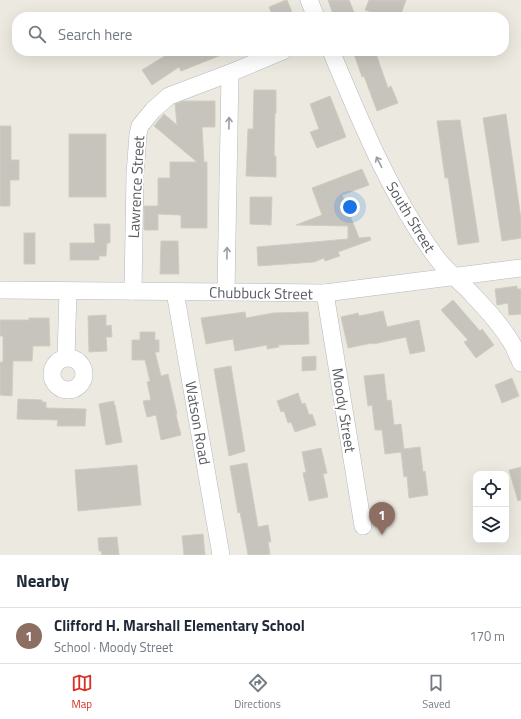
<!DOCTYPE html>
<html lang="en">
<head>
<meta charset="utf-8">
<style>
	body { margin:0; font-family:"Titillium Web",sans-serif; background:#f2f2f3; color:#1f2937 }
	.controls { position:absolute; right:12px; bottom:12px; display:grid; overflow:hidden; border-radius:8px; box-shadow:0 4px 16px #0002 }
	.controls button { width:36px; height:36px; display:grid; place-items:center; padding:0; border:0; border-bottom:1px solid #e0e1e3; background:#fff; color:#1f2937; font:20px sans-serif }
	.you { position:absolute; left:350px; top:207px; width:14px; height:14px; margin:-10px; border:3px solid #fff; border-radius:50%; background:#1a73e8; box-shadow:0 0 0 6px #1a73e833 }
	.badge { display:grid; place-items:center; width:26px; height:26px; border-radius:50%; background:#d93025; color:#fff; font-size:13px; font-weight:700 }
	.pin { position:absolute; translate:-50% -33px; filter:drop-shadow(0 1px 2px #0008) }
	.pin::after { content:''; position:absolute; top:21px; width:14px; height:12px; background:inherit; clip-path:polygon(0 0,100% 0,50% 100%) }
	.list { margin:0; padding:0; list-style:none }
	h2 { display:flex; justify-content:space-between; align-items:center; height:52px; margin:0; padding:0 16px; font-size:17px }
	h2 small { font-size:13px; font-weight:400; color:#747a83 }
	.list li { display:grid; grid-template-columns:26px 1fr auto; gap:12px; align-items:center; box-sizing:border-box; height:56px; padding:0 16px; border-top:1px solid #e0e1e3 }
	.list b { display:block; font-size:15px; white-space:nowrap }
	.list p { margin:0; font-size:13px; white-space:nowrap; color:#747a83 }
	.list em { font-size:13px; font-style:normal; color:#747a83 }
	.icon { flex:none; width:22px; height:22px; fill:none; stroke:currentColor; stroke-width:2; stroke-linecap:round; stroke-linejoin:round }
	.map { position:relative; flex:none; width:521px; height:555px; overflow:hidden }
	.search { position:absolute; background:#fff; box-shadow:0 4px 16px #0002; left:12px; right:12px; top:12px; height:44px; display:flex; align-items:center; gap:10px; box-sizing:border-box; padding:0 14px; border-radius:16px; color:#747a83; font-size:15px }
	.sheet { height:108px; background:#fff }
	nav { display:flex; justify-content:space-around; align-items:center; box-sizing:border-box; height:56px; border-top:1px solid #e0e1e3; background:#fff; font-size:11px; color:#747a83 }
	nav a { display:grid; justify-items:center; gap:2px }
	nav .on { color:#d93025 }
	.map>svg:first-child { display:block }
</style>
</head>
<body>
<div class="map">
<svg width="521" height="555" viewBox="0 0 521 555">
	<rect width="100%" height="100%" fill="#eceae0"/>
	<g fill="#c7c4bd" stroke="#d0ccbf">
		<polygon points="286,0 287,0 294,17 273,17 269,7"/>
		<polygon points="328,0 349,0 356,17 334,17"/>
		<polygon points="369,0 406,0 400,17 389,17 365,10"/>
		<polygon points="173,51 229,51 229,52 181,71 179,67 152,85 142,70"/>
		<polygon points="353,51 375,51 388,88 391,86 398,103 377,111 364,76 362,77"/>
		<polygon points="254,90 276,90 276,113 275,113 274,156 276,156 276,177 246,176 248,129 253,129"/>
		<polygon points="330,96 346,137 317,148 310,132 319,129 310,104"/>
		<polygon points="183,101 215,101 215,127 202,127 204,162 207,162 207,228 181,228 181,215 158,214 158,230 144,230 144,206 158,206 158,178 170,178 170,162 197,162 154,126 164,114 177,125 175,104"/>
		<polygon points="506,114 521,219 521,238 502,241 483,118"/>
		<polygon points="460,120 479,242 458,245 448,178 445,178 437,121"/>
		<polygon points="0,126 11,126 11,160 19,160 19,180 10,180 10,206 0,206"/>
		<rect x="69" y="134" width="37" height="63"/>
		<polygon points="362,169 369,185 342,195 359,238 370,237 371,240 338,252 340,256 325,261 324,258 314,262 258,266 257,247 348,239 348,226 296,225 322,215 312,188"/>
		<polygon points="250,197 272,197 271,225 250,224"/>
		<polygon points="94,224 110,224 110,243 107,243 106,256 99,256 99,260 70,260 70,243 95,243"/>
		<rect x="24" y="233" width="11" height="31"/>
		<polygon points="161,241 178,241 179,274 160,274"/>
		<polygon points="517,286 517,289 521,289 521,314 509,315 508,303 497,305 495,289"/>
		<polygon points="453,300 480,331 482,329 494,345 476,358 464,342 468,340 441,310"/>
		<polygon points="383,311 387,327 419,320 425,351 410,354 406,337 373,344 372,343 348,348 341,317 358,313 359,316"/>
		<polygon points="245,312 246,318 273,313 308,312 309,344 278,345 279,347 267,349 267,345 235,351 233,339 206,344 201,318"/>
		<polygon points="106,315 106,326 111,325 112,337 106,337 107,351 89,352 88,316"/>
		<polygon points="29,318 49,318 50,346 33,346 32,361 13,361 12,396 0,395 0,362 3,362 3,336 0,336 0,320 29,320"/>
		<polygon points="140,332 155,332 155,340 159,340 159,352 155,352 161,376 168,374 177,414 176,415 181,435 161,440 156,415 147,417 143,401 151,400 147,382 150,381 145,360 132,360 132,340 140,340"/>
		<polygon points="316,356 316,370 302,371 302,357"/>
		<polygon points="231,366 245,451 229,456 214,369"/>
		<polygon points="384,374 387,401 391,400 394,425 401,424 404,449 420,447 423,472 425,471 428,495 409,498 407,476 404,477 401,452 385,454 382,430 375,430 372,405 368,406 364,376"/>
		<polygon points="512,378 519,396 502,403 495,385"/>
		<polygon points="298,393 302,404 305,403 309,415 312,414 316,425 295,432 291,422 288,423 284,411 281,412 277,401"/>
		<polygon points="18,399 42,400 42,402 46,402 46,408 86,409 85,426 57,426 58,420 17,419"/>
		<polygon points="114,401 114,405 115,405 122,442 106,445 99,404"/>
		<polygon points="321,448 327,473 323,474 328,497 309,501 303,473 306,472 302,452"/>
		<polygon points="247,463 258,527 268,525 271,542 268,542 270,554 262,555 248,555 240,512 238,513 230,466"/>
		<polygon points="137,465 141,505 78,511 75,470"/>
		<polygon points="521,467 521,500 518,501 509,470"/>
		<polygon points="203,534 205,555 184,555 182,536"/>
		<polygon points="117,537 119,555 102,555 101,551 99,551 98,538"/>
	</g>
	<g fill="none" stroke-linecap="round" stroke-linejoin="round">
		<defs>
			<g id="minor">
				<polyline points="309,0 316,17"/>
				<path d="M331,51C361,122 390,195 436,257C446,271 460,281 472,294C487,310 503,327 514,347C516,352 519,358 521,363"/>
				<polyline points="0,290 325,293 521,268"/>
				<polyline points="133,291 135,174 138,134 140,126 153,110 169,96 230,73 283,51"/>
				<polyline points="175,292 221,555"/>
				<polyline points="226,292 230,73"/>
				<polyline points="325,293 363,526"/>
				<polyline points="66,358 68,291"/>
				<circle cx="68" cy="374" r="16"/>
			</g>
		</defs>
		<use href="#minor" stroke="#b6b8bd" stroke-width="18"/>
		<use href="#minor" stroke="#fff" stroke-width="17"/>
	</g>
	<defs><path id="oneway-shaft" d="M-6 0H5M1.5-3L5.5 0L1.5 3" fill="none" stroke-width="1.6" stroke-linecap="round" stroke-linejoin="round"/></defs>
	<g stroke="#9b9da0">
		<use href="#oneway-shaft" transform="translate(229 123) rotate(-89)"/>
		<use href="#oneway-shaft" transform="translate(379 162) rotate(-117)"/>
		<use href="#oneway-shaft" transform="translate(227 253) rotate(-89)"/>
	</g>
	<g text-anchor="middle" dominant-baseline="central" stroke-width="3.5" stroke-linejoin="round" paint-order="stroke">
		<g font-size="15" fill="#595c61" stroke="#fff">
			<text transform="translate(136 187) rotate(-87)">Lawrence Street</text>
			<text transform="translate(411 217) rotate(59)">South Street</text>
			<text transform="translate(261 293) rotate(1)">Chubbuck Street</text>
			<text transform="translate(344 410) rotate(81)">Moody Street</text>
			<text transform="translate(198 423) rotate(80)">Watson Road</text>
		</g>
	</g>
</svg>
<div class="controls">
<button><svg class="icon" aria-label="locate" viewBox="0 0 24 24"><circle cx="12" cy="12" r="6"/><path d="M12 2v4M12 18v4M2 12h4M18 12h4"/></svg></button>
<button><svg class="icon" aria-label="layers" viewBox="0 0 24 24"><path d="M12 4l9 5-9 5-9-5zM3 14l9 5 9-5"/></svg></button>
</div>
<div class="you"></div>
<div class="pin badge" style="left:382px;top:535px;background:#8d6e63">1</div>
<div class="search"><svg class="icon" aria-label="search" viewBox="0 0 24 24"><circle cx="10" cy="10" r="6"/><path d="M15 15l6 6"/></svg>Search here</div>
</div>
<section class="sheet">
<h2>Nearby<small></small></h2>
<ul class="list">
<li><span class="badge" style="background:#8d6e63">1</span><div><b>Clifford H. Marshall Elementary School</b><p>School · Moody Street</p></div><em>170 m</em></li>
</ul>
</section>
<nav>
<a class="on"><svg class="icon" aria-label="map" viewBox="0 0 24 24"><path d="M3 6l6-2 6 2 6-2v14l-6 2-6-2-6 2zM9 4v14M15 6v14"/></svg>Map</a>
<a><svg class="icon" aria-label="directions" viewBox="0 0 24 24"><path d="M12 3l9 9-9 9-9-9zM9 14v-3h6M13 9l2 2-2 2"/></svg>Directions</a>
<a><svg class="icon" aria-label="saved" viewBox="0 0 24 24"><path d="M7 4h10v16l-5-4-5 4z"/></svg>Saved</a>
</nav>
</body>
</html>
